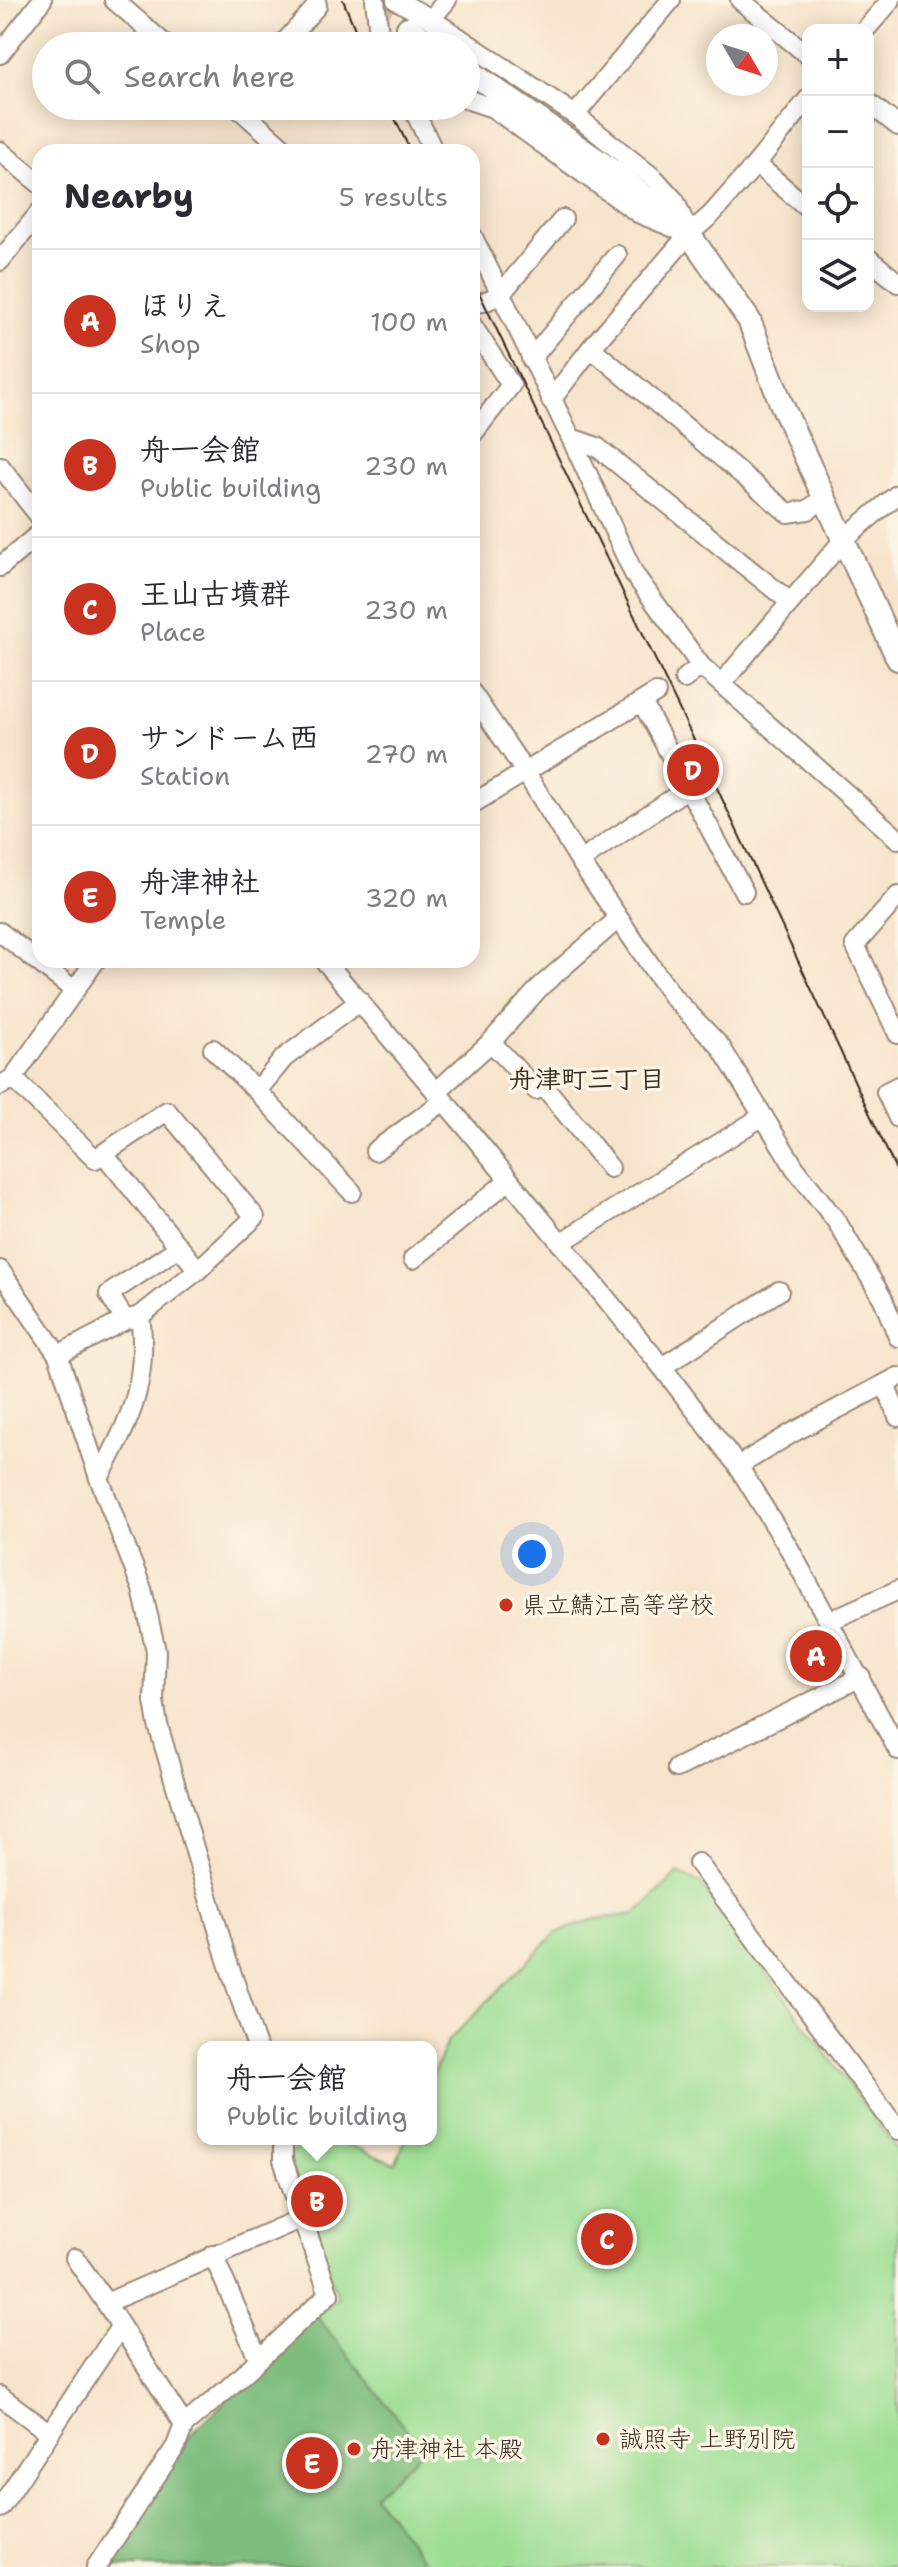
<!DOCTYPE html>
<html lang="en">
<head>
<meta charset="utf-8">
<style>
	body { margin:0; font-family:"Shantell Sans","Klee One",sans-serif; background:#f2f2f3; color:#2b2b33 }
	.controls { position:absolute; right:24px; top:24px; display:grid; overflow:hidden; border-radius:16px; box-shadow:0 4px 20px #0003 }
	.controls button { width:72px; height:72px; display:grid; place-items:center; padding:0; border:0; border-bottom:2px solid #e1e1e2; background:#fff; color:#2b2b33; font:40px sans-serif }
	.compass { position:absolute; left:706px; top:24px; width:72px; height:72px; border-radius:50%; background:#fff; box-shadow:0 4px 20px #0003; rotate:129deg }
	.you { position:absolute; left:532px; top:1554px; width:28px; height:28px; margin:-20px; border:6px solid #fff; border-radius:50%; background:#1a73e8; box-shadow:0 0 0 12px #1a73e833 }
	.badge { display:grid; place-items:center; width:52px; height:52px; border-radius:50%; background:#c8321e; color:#fff; font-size:26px; font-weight:700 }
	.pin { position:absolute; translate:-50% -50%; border:4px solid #fff; box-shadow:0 2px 8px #0006 }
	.popup { position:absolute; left:197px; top:2041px; width:240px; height:104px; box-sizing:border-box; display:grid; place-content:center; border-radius:16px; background:#fff; filter:drop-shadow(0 2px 6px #0005); font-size:26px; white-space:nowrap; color:#7c7c81 }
	.popup b { font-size:30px; color:#2b2b33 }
	.popup::after { content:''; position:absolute; left:50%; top:100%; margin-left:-16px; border:16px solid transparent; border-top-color:#fff }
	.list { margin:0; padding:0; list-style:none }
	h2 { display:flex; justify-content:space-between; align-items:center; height:104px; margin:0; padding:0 32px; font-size:34px }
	h2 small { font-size:26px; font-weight:400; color:#7c7c81 }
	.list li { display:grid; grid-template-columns:52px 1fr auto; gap:24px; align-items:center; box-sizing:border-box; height:144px; padding:0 32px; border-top:2px solid #e1e1e2 }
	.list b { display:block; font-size:30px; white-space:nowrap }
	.list p { margin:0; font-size:26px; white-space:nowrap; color:#7c7c81 }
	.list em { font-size:26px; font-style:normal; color:#7c7c81 }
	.icon { flex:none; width:44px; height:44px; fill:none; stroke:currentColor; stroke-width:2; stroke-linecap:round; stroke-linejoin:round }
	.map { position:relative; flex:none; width:898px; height:2567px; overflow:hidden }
	.search { position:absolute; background:#fff; box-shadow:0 4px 20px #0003; left:32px; top:32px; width:448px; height:88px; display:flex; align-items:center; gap:20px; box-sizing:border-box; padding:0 28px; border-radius:44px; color:#7c7c81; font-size:30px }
	.panel { position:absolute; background:#fff; box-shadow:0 4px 20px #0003; left:32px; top:144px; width:448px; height:824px; border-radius:24px }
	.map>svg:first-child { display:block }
</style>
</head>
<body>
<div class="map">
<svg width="898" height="2567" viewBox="0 0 898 2567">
	<rect width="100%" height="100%" fill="#fcf5e5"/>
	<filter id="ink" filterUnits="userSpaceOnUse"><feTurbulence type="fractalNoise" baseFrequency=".0125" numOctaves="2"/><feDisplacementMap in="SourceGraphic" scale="16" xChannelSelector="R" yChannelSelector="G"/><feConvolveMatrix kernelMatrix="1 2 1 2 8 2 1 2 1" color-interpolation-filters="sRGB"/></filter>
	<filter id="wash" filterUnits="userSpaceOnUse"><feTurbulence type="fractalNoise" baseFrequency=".006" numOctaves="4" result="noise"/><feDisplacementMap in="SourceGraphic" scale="32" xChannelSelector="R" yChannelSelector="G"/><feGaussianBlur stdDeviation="1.8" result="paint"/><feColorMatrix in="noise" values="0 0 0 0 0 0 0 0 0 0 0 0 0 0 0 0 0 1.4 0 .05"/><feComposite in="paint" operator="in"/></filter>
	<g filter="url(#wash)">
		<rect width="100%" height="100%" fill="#f7e4cc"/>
		<polygon fill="#9ede94" stroke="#6c8459" stroke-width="2" points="678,1873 701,1884 898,2151 898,2567 432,2567 420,2556 374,2495 316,2315 338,2298 325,2266 288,2155 295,2149 296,2139 334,2139 395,2164 406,2139 431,2139 431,2079 447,2042 556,1933 595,1919 636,1914"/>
		<polygon fill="#7ebd7e" stroke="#5c744e" stroke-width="2" points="316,2315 423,2450 374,2495 420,2556 418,2567 107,2567 191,2434"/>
	</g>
	<g filter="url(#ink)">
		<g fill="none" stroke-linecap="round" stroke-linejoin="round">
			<polyline stroke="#d1bfa9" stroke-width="22" stroke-dasharray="22 11" stroke-linecap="butt" points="374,0 408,28"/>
			<defs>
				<g id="minor">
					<polyline points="114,0 167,46"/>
					<polyline points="375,0 379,33 385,46"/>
					<polyline points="396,0 431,19 575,115 655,179 675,201 688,231"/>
					<polyline points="740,0 808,55"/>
					<polyline points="431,19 447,0"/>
					<polyline points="865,30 891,0"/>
					<polyline points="281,46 317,6 316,0"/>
					<polyline points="0,54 42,0"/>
					<polyline points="466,99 493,108 638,213 679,230"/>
					<polyline points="868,102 898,126"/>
					<polyline points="236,106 288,152"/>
					<polyline points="412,106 434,152"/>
					<polyline points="575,115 671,0"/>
					<polyline points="0,151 40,184"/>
					<polyline points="756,164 808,208"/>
					<polyline points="472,235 571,438 634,574 701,666 898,839"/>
					<polyline points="868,258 898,283"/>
					<polyline points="0,261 40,212"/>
					<polyline points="472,303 484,302 500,295 563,219"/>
					<polyline points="472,325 511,385 472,435"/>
					<polyline points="591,348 788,513 808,510 825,497"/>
					<polyline points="531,359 617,255"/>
					<polyline points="551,400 591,348 689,234 711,215 756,164 808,99"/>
					<polyline points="571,438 597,447 789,601"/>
					<polyline points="0,466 40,517"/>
					<polyline points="0,567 40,533"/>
					<polyline points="684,679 701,666"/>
					<polyline points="722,683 845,538 898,494"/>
					<polyline points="472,693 526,773 580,861 653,969 673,997 720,1046 795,1168 837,1222 883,1299 898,1337"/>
					<polyline points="642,702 744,892"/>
					<polyline points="472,804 656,693"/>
					<polyline points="580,861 688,788"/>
					<polyline points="898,896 855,945 898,1034"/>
					<polyline points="0,932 74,990"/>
					<polyline points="324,960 466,1127 662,1367 738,1466 790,1550 898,1750"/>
					<polyline points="491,1042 536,1090 544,1086 610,1168"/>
					<polyline points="213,1049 257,1091"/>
					<polyline points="13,1078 95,1159 167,1111 255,1217 198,1270 140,1316 125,1320 58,1355"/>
					<polyline points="0,1086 13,1078 96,960"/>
					<polyline points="898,1086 886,1092 898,1118"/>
					<polyline points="436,1092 491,1042 540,987 618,919"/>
					<polyline points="375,1151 444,1101"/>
					<polyline points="104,1154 198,1270"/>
					<polyline points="352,1192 257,1091 284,1058 360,1001"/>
					<polyline points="560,1243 763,1116"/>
					<polyline points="413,1259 509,1180"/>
					<polyline points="0,1270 58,1355 99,1478 142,1589 156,1651 154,1701 158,1725 227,1960 257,2047"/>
					<polyline points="125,1320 109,1294 178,1248"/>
					<polyline points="662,1367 779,1291"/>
					<polyline points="885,1384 898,1417"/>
					<polyline points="738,1466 792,1433 898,1377"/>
					<path d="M99,1478C130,1422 149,1381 140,1316"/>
					<polyline points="829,1621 898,1590"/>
					<polyline points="677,1768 861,1677"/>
					<polyline points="698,1863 898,2130"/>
					<polyline points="283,2139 283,2160 302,2218"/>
					<polyline points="213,2255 258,2358"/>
					<polyline points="75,2258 106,2303"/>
					<polyline points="0,2396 48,2432"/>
					<polyline points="0,2508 120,2327"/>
					<polyline points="96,2567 176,2446 184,2425 225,2391 329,2294 302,2218 106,2303 184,2425"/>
				</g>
				<g id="tertiary">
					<polyline points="408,28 434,46"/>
					<polyline points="466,69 620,176 689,234 749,320 781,403 898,659"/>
				</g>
			</defs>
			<use href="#minor" stroke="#998775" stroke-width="22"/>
			<use href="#tertiary" stroke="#998775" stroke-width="26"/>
			<use href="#minor" stroke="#fff" stroke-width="18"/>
			<use href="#tertiary" stroke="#fff" stroke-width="22"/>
			<g stroke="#3b2a1e" stroke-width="2">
				<polyline points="343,0 362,46"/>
				<polyline points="389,106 411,152"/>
				<polyline points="472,278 717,788 898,1174"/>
			</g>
		</g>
	</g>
	<g fill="#c8321e" stroke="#fcf5e5" stroke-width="3">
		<circle cx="506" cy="1605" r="8"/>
		<circle cx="603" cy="2439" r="8"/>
		<circle cx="354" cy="2449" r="8"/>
	</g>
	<g text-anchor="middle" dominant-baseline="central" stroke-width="7" stroke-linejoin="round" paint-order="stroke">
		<g font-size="24" fill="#3b2a1e" stroke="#fcf5e5" text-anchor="start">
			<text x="522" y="1605">県立鯖江高等学校</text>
			<text x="619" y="2439">誠照寺 上野別院</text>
			<text x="370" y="2449">舟津神社 本殿</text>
		</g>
		<g font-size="26" font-weight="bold" fill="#3b2a1e" stroke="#fcf5e5">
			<text x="587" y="1078">舟津町三丁目</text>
		</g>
	</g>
</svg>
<div class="controls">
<button>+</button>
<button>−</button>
<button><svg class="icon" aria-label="locate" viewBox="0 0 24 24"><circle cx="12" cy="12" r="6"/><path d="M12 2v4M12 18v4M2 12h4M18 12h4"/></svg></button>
<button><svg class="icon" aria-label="layers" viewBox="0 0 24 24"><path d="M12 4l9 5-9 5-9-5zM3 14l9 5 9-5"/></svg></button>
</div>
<svg class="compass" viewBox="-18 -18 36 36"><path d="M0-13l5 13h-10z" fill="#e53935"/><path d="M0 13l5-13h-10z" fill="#7c7c81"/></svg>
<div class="you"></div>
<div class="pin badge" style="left:816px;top:1656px">A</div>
<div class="pin badge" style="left:317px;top:2201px">B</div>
<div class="popup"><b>舟一会館</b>Public building</div>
<div class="pin badge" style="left:607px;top:2239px">C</div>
<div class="pin badge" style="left:693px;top:770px">D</div>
<div class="pin badge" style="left:312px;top:2463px">E</div>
<div class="search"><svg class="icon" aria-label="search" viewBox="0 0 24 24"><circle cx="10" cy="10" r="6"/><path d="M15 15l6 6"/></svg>Search here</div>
<section class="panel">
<h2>Nearby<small>5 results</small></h2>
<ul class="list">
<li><span class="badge">A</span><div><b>ほりえ</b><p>Shop</p></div><em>100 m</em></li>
<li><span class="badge">B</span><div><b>舟一会館</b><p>Public building</p></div><em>230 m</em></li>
<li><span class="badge">C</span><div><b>王山古墳群</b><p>Place</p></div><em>230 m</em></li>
<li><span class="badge">D</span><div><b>サンドーム西</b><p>Station</p></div><em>270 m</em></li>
<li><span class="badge">E</span><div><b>舟津神社</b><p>Temple</p></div><em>320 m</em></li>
</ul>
</section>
</div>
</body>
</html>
